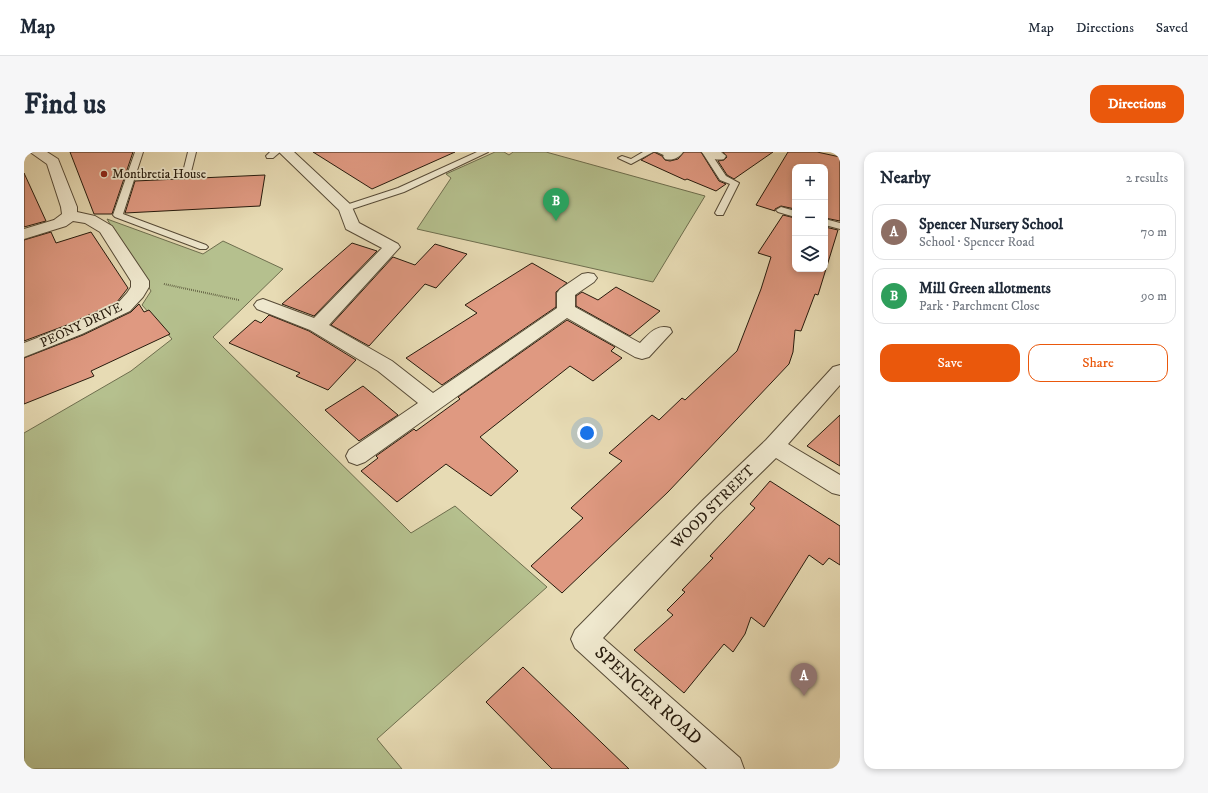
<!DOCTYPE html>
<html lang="en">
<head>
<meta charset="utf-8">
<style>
	body { margin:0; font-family:"IM FELL DW Pica",serif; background:#f6f6f7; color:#1f2937 }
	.controls { position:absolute; right:12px; top:12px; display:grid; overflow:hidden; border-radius:8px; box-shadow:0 2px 6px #0003 }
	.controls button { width:36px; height:36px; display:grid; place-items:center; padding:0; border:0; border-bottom:1px solid #e0e1e3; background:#fff; color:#1f2937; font:20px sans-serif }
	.you { position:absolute; left:563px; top:281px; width:14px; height:14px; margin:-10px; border:3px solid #fff; border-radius:50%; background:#1a73e8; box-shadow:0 0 0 6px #1a73e833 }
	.badge { display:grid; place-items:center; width:26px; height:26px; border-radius:50%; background:#ea580c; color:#fff; font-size:13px; font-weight:700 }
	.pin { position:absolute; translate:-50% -33px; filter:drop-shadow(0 1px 2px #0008) }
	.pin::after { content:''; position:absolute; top:21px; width:14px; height:12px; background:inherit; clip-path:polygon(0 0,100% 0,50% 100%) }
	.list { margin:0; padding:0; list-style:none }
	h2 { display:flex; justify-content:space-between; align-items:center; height:52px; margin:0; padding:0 16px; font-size:17px }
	h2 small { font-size:13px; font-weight:400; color:#747a83 }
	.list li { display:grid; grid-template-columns:26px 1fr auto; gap:12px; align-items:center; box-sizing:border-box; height:56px; margin:0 8px 8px; padding:0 8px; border:1px solid #e0e1e3; border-radius:12px }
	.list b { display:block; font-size:15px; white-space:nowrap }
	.list p { margin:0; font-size:13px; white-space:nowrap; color:#747a83 }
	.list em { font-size:13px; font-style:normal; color:#747a83 }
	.actions { display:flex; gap:8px; padding:12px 16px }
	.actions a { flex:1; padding:9px 0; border:1px solid #ea580c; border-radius:12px; text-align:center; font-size:14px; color:#ea580c }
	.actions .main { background:#ea580c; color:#fff }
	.icon { flex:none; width:22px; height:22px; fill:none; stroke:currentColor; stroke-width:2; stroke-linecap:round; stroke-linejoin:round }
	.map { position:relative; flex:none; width:816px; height:617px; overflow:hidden; border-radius:12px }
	header { display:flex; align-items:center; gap:24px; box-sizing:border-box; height:56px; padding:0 20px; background:#fff; border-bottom:1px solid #e0e1e3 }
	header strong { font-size:19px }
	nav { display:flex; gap:22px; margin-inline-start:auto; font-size:14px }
	.intro { display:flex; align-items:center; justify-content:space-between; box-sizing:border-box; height:96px; padding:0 24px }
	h1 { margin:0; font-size:28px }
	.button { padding:10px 18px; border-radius:12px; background:#ea580c; color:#fff; font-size:14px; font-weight:700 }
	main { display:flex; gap:24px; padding:0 24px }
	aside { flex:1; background:#fff; border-radius:12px; box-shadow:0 2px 6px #0003 }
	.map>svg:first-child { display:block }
</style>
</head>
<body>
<header>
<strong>Map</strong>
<nav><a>Map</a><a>Directions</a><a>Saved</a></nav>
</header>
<div class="intro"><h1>Find us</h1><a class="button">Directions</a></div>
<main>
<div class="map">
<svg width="816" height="617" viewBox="0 0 816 617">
	<rect width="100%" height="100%" fill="#e7dbb4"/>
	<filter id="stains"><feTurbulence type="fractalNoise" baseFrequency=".005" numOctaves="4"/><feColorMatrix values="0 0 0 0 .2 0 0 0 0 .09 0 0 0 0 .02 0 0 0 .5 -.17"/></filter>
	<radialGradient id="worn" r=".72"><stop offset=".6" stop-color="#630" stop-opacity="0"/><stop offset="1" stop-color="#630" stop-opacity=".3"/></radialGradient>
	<g fill="#b5c08e" stroke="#6e6e4e">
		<polygon points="471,0 480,0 485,3 489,0 522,0 681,44 629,130 393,77 427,26 422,22"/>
		<polygon points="83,67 179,102 199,89 259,117 189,185 387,381 431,354 523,435 353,587 378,617 0,617 0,281 107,219 148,187 118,153 127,139"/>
	</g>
	<g fill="#df9981" stroke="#271b0d">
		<polygon points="46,0 109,0 88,62 70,62"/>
		<polygon points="289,0 431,0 348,37"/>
		<polygon points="630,0 638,4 641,8 646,9 654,7 660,0 677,0 695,29 702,32 692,39 663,27 661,28 617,8"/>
		<polygon points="699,0 749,0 710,27 703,23 694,9 700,8 703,5"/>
		<polygon points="764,0 793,0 816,5 816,69 801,66 801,15 771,15 771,57 757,54 751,57 751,59 732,53"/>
		<polygon points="0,21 22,69 0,75"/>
		<polygon points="241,23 236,54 101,61 111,29"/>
		<polygon points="759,63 771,66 771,117 801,117 801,75 814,78 794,143 791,142 777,179 771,178 769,200 765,212 644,340 538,441 507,414 559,366 547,356 598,309 585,301 628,263 635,268 658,246 661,248 713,199 737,137 747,105 734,101"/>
		<polygon points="27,80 32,91 67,80 104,136 93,150 43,173 0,189 0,88"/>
		<polygon points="328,91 353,99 290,164 258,152"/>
		<polygon points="411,92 443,102 412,136 401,132 345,194 307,173 369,105 391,113"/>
		<polygon points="508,111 543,131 532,140 532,155 418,233 382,206 453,161 441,153"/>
		<polygon points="592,135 636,159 606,184 552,154 552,144 558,140 574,148"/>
		<polygon points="115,152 120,160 125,158 146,182 67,219 70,224 0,252 0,206 59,183 107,160"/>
		<polygon points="245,163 285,179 332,208 304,238 272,224 276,221 205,191 231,168 237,171"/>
		<polygon points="543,168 591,195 587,199 598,206 569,229 546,214 456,285 494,319 467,344 422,312 373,350 337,319 354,306 352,304 390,277 392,279 436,247 434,245"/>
		<polygon points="339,234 374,263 335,289 301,258"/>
		<polygon points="816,263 816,314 783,294"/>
		<polygon points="746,329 816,374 816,413 805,406 799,413 785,403 740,475 727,465 721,482 709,500 700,492 660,541 610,498 649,463 643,458 661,440 658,438 689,406 686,404 731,356 726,352"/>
		<polygon points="499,515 605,617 528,617 462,550"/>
	</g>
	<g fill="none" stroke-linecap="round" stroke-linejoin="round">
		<defs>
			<g id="service">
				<polygon points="111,0 119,0 99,62 182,93 184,95 182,97 176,97 91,65 89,63"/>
				<polygon points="164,0 172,0 167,20 163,23 159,20"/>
				<polygon points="246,0 256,0 249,6 243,6 242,4"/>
				<polygon points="453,0 464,0 380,40 325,58 319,58 317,56 319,54 374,36"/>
				<polygon points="619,0 629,0 607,12 594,6 598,4 607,7"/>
				<polygon points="633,0 644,0 650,4 646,6"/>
				<polygon points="678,0 686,0 702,24 715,31 699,63 693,63 691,61 706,32 696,28"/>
				<polygon points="757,55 771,59 771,65 754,60 752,58"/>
				<polygon points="801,67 816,71 816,77 801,73"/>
			</g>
			<g id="minor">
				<polygon points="6,0 23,0 34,7 53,55 53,60 71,64 88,74 125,129 125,135 119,145 106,159 58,182 0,205 0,191 44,174 94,151 103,141 107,135 107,129 76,80 61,71 49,69 42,74 0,87 0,77 30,68 38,62 37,55 23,12"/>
				<path d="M255,0H270L327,53L335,71L374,92L376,95L305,173L368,209L409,241L533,156V141L536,137L558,122L564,121L570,122L573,126L570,130L551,143V155L616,191C625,182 632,172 646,176L648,180L625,205L618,207L611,205L543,166L341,310L333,313L325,310L322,304L325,298L394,251L354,219L286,178L233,157L230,153L233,149L239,147L290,166L358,96L322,77L315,58Z"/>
				<path d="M643,0H659C655,6 648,9 641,7L639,4Z"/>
				<path d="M678,0H697L702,4L700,7C693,9 682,6 678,0Z"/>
				<polygon points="816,213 816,233 764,292 816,323 816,343 808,341 752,306 695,362 579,486 716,606 720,617 683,617 551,496 547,487 551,478 679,348 742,288 809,215"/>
			</g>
		</defs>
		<use href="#service" stroke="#574b37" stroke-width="2"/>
		<use href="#minor" stroke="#574b37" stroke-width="2"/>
		<polyline stroke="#271b0d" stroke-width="2" stroke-dasharray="0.5 1.5" stroke-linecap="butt" points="140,132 215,148"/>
		<use href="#service" fill="#efe8ce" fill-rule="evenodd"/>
		<use href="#minor" fill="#efe8ce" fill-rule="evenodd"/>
	</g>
	<circle fill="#8f2418" stroke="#efe8ce" stroke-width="1.5" cx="80" cy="22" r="4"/>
	<g text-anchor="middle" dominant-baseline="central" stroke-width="3.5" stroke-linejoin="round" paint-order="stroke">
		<g font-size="13" fill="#271b0d" stroke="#efe8ce" text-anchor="start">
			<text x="88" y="22">Montbretia House</text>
		</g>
		<g font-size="13" fill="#271b0d" stroke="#efe8ce">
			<text transform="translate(57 173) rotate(-25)">PEONY DRIVE</text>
		</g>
		<g font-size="15" fill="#271b0d" stroke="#efe8ce">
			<text transform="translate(689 355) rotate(-45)">WOOD STREET</text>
		</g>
		<g font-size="18" fill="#271b0d" stroke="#efe8ce">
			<text transform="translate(624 544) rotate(42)">SPENCER ROAD</text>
		</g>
	</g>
	<rect width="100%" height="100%" filter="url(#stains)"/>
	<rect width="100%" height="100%" fill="url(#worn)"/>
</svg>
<div class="controls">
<button>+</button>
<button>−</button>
<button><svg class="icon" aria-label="layers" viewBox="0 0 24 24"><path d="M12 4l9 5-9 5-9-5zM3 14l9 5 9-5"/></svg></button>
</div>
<div class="you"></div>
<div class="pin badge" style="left:780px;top:544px;background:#8d6e63">A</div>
<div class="pin badge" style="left:532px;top:69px;background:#2e9e5b">B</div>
</div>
<aside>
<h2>Nearby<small>2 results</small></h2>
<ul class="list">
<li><span class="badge" style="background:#8d6e63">A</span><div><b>Spencer Nursery School</b><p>School · Spencer Road</p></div><em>70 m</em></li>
<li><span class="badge" style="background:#2e9e5b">B</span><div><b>Mill Green allotments</b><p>Park · Parchment Close</p></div><em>90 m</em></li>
</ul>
<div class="actions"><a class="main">Save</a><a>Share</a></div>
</aside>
</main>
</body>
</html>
